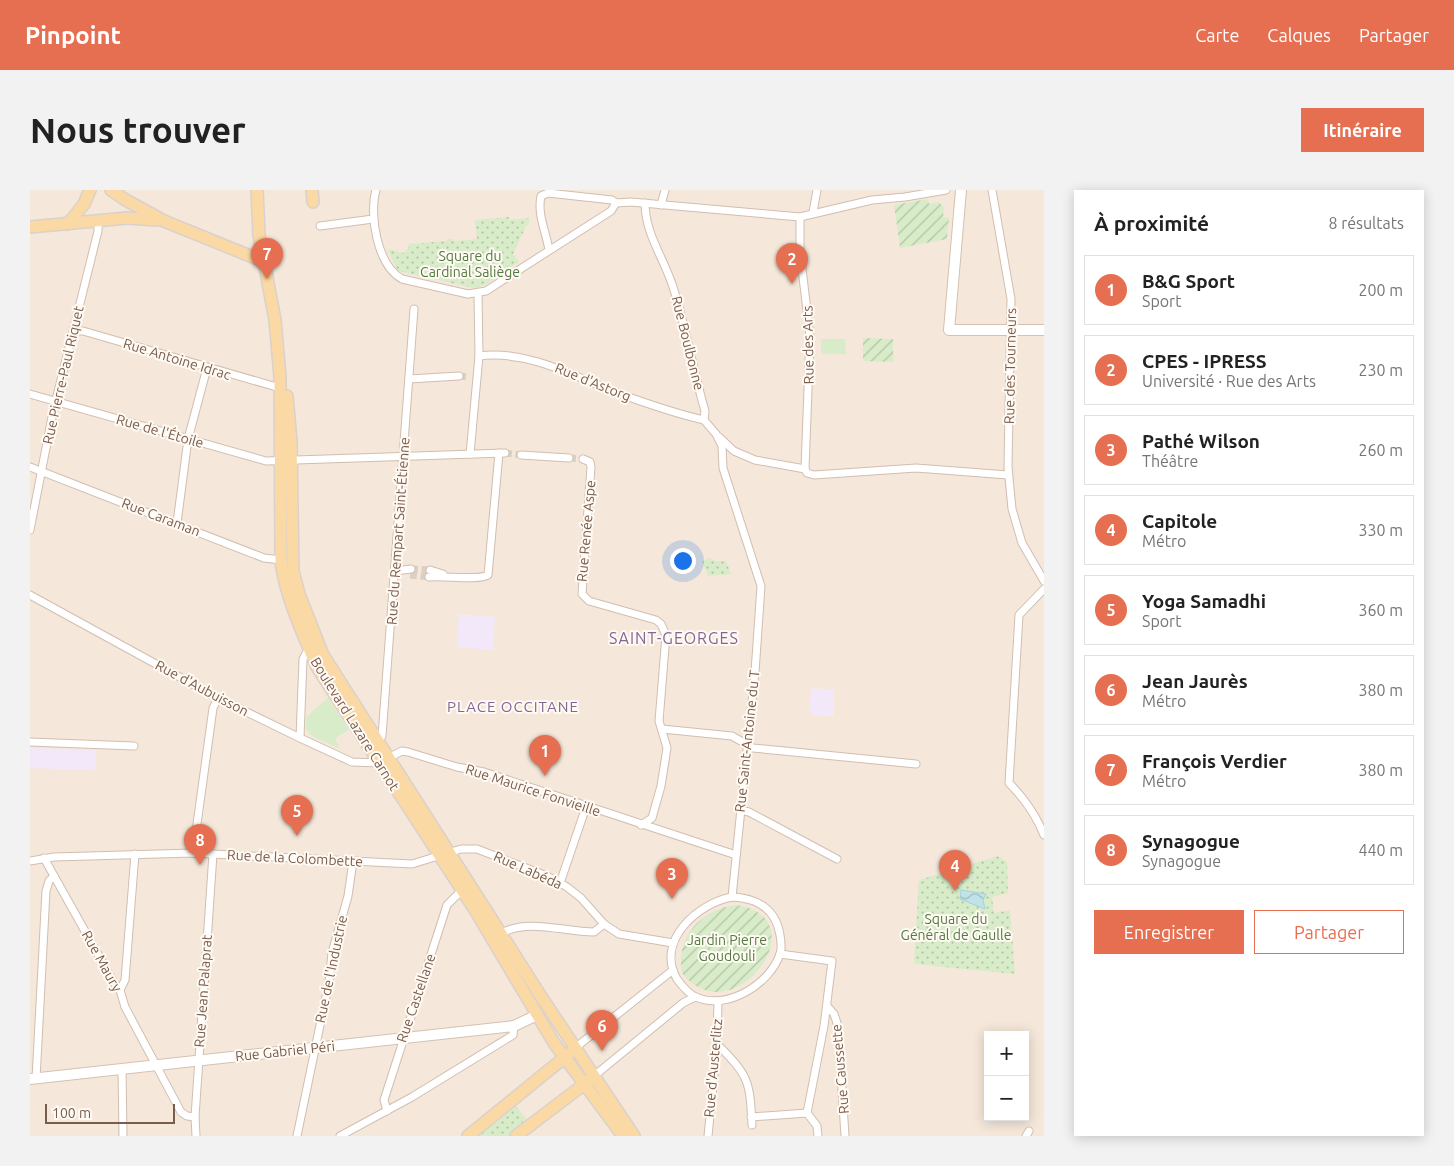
<!DOCTYPE html>
<html lang="fr">
<head>
<meta charset="utf-8">
<style>
	body { margin:0; font-family:Ubuntu,sans-serif; background:#f2f2f2; color:#222 }
	.controls { position:absolute; right:15px; bottom:15px; display:grid; overflow:hidden; border-radius:0px; box-shadow:0 2px 12px #0003 }
	.controls button { width:45px; height:45px; display:grid; place-items:center; padding:0; border:0; border-bottom:1px solid #e0e0e0; background:#fff; color:#222; font:25px sans-serif }
	.scale { position:absolute; left:15px; bottom:12px; width:130px; box-sizing:border-box; padding-left:5px; border:2px solid #7a5c4d; border-top:0; font-size:14px; line-height:18px; white-space:nowrap; color:#7a5c4d; -webkit-text-stroke:4px #fffaf3; paint-order:stroke }
	.you { position:absolute; left:652px; top:370px; width:18px; height:18px; margin:-12px; border:4px solid #fff; border-radius:50%; background:#1a73e8; box-shadow:0 0 0 8px #1a73e833 }
	.badge { display:grid; place-items:center; width:32px; height:32px; border-radius:50%; background:#e76f51; color:#fff; font-size:16px; font-weight:700 }
	.pin { position:absolute; translate:-50% -41px; filter:drop-shadow(0 1px 2px #0008) }
	.pin::after { content:''; position:absolute; top:26px; width:18px; height:15px; background:inherit; clip-path:polygon(0 0,100% 0,50% 100%) }
	.list { margin:0; padding:0; list-style:none }
	h2 { display:flex; justify-content:space-between; align-items:center; height:65px; margin:0; padding:0 20px; font-size:21px }
	h2 small { font-size:16px; font-weight:400; color:#767676 }
	.list li { display:grid; grid-template-columns:32px 1fr auto; gap:15px; align-items:center; box-sizing:border-box; height:70px; margin:0 10px 10px; padding:0 10px; border:1px solid #e0e0e0; border-radius:0px }
	.list b { display:block; font-size:19px; white-space:nowrap }
	.list p { margin:0; font-size:16px; white-space:nowrap; color:#767676 }
	.list em { font-size:16px; font-style:normal; color:#767676 }
	.actions { display:flex; gap:10px; padding:15px 20px }
	.actions a { flex:1; padding:11px 0; border:1px solid #e76f51; border-radius:0px; text-align:center; font-size:18px; color:#e76f51 }
	.actions .main { background:#e76f51; color:#fff }
	.map { position:relative; flex:none; width:1014px; height:946px; overflow:hidden; border-radius:0px }
	header { display:flex; align-items:center; gap:30px; box-sizing:border-box; height:70px; padding:0 25px; background:#e76f51; color:#fff }
	header strong { font-size:24px }
	nav { display:flex; gap:28px; margin-inline-start:auto; font-size:18px }
	.intro { display:flex; align-items:center; justify-content:space-between; box-sizing:border-box; height:120px; padding:0 30px }
	h1 { margin:0; font-size:35px }
	.button { padding:12px 22px; border-radius:0px; background:#e76f51; color:#fff; font-size:18px; font-weight:700 }
	main { display:flex; gap:30px; padding:0 30px }
	aside { flex:1; background:#fff; border-radius:0px; box-shadow:0 2px 12px #0003 }
	.map>svg:first-child { display:block }
</style>
</head>
<body>
<header>
<strong>Pinpoint</strong>
<nav><a>Carte</a><a>Calques</a><a>Partager</a></nav>
</header>
<div class="intro"><h1>Nous trouver</h1><a class="button">Itinéraire</a></div>
<main>
<div class="map">
<svg width="1014" height="946" viewBox="0 0 1014 946">
	<defs>
		<pattern id="park-dots" width="8" height="8" patternUnits="userSpaceOnUse" patternTransform="scale(1.25)"><rect width="8" height="8" fill="#d8ecc9"/><path d="M2 2h.1M6 6h.1" fill="none" stroke="#b4c2a5" stroke-width="1.8" stroke-linecap="round"/></pattern>
		<pattern id="garden-furrows" width="10" height="10" patternUnits="userSpaceOnUse" patternTransform="scale(1.25)"><rect width="10" height="10" fill="#d8ecc9"/><path d="M-1 1l2-2M0 10L10 0M9 11l2-2" fill="none" stroke="#b4c2a5"/></pattern>
		<pattern id="water-waves" width="16" height="10" patternUnits="userSpaceOnUse" patternTransform="scale(1.25)"><rect width="16" height="10" fill="#bfe3e8"/><path d="M0 5q4-4 8 0t8 0" fill="none" stroke="#a0bbbe"/></pattern>
	</defs>
	<rect width="100%" height="100%" fill="#fdf6ec"/>
	<path fill="#f5e8da" fill-rule="evenodd" d="M0,0H1014V946H0ZM958,845H995V927H958Z"/>
	<g fill="#f3e8fa">
		<polygon points="429,424 465,427 463,460 427,457"/>
		<polygon points="782,498 804,500 804,526 784,525 779,519"/>
		<polygon points="0,558 66,560 66,580 0,578"/>
	</g>
	<g fill="#d8ecc9">
		<polygon points="791,149 815,149 816,164 794,164 791,162"/>
		<polygon points="298,508 319,540 305,548 310,559 282,546 276,539 276,527"/>
	</g>
	<g fill="url(#park-dots)">
		<polygon points="479,27 480,30 499,28 499,35 496,36 483,64 489,72 455,95 443,98 368,81 357,59 373,63 378,59 379,54 417,51 418,49 423,49 424,51 447,49 445,30"/>
		<polygon points="680,368 686,371 696,371 701,384 678,386 672,371"/>
		<polygon points="968,666 977,672 978,703 962,707 964,723 980,720 985,784 884,774 889,690"/>
		<polygon points="484,914 498,931 479,946 444,946"/>
	</g>
	<g fill="url(#garden-furrows)">
		<polygon points="898,9 899,14 909,12 914,18 913,27 919,28 917,49 870,58 864,15"/>
		<polygon points="833,148 863,149 863,172 833,171"/>
		<path d="M707,715C791,729 702,847 652,783C645,747 671,719 707,715Z"/>
	</g>
	<polygon fill="url(#water-waves)" stroke="#a5d3da" points="931,700 956,704 953,710 955,719 930,709"/>
	<g fill="none" stroke-linecap="round" stroke-linejoin="round">
		<g stroke="#dcd0c4" stroke-width="7" stroke-dasharray="7 3.5" stroke-linecap="butt">
			<polyline points="429,186 439,187"/>
			<polyline points="475,263 491,265"/>
			<polyline points="539,268 553,269"/>
			<polyline points="381,379 400,380"/>
			<polyline points="380,385 399,387"/>
		</g>
		<defs>
			<g id="street">
				<path d="M346,0C339,25 347,75 372,89L438,104L456,101L581,21L586,13"/>
				<polyline points="962,0 981,109 978,277 982,319 992,353 1014,391"/>
				<path d="M615,13C615,44 634,68 643,97C656,137 663,180 675,221L674,230L686,244L692,256L693,278L731,396L725,482L702,707"/>
				<polyline points="631,15 635,0"/>
				<polyline points="783,22 787,0"/>
				<polyline points="770,27 770,62 780,146 775,279 777,283 784,285 886,278 978,285"/>
				<polyline points="290,36 343,29"/>
				<path d="M519,60C516,42 507,24 511,6L518,3L582,10L586,13L601,12L770,27L842,10L875,7L916,0"/>
				<polyline points="44,141 53,141 250,198"/>
				<path d="M449,166C496,160 540,184 582,201C612,212 643,223 674,230"/>
				<polyline points="379,189 429,186"/>
				<polyline points="0,204 236,271 475,263"/>
				<polyline points="689,247 704,261 725,270 775,279"/>
				<polyline points="440,264 449,166 448,104"/>
				<polyline points="491,265 539,268"/>
				<polyline points="553,269 560,272 561,277 552,404 559,411 626,430 631,434 636,445 629,531 637,558 631,596 622,628 611,635"/>
				<polyline points="0,277 234,368 251,370"/>
				<polyline points="147,333 158,249 177,178"/>
				<polyline points="0,340 23,222 68,41 68,31"/>
				<polyline points="400,380 413,384"/>
				<polyline points="365,381 381,379"/>
				<path d="M399,387C414,385 447,391 458,385L469,263"/>
				<path d="M1014,399L989,425L979,593C994,608 1006,625 1014,645"/>
				<polyline points="0,405 188,508 270,548 322,572 350,573"/>
				<polyline points="632,539 702,546 723,558 886,574"/>
				<polyline points="270,548 273,469 279,458"/>
				<polyline points="0,552 104,556"/>
				<polyline points="346,553 352,546 384,119"/>
				<polyline points="358,568 372,561 378,562 427,577 454,582 706,665"/>
				<polyline points="710,620 719,622 807,669"/>
				<polyline points="163,663 183,518 188,508"/>
				<polyline points="14,668 84,793 90,800 95,817 151,922 157,926 165,927"/>
				<polyline points="0,671 24,667 163,663 382,674 431,659 447,659 517,686 537,697 551,708 574,734 589,744 643,753"/>
				<polyline points="530,693 556,617"/>
				<path d="M702,707C727,708 746,719 750,745C751,751 752,759 750,764C740,794 697,821 666,807C659,804 652,796 647,789C625,751 668,713 702,707Z"/>
				<path d="M468,745C497,727 532,742 564,742L574,734"/>
				<polyline points="750,764 802,771 794,836 777,923"/>
				<polyline points="90,800 95,790 105,664"/>
				<polyline points="797,816 804,824 808,836 815,946"/>
				<path d="M687,854C719,886 720,891 722,935"/>
				<polyline points="545,858 643,780"/>
				<polyline points="92,878 93,946"/>
				<polyline points="564,886 653,813 665,807"/>
				<polyline points="6,889 16,701 19,691 24,686"/>
				<polyline points="357,921 354,910 417,715 432,700"/>
				<polyline points="721,927 777,923 787,936 788,946"/>
				<polyline points="166,946 165,927 183,664"/>
				<polyline points="267,946 299,792 302,763 318,706 323,671"/>
				<polyline points="310,946 382,907 483,845 484,836"/>
				<polyline points="678,946 687,854 688,811"/>
				<polyline points="996,946 999,941"/>
			</g>
			<g id="secondary">
				<polyline points="931,0 919,140 1014,140"/>
				<polyline points="0,889 484,836 507,825"/>
			</g>
			<g id="primary">
				<polyline points="81,0 94,9 134,31 235,72"/>
				<path d="M227,0L229,45L245,130L250,187L251,372C256,408 273,444 287,477L445,720L524,853L593,946"/>
				<polyline points="282,0 283,12"/>
				<polyline points="38,34 54,14 60,0"/>
				<polyline points="0,37 97,28 127,30"/>
				<polyline points="257,206 261,251 263,381 269,404 293,465 512,808 604,946"/>
				<polyline points="438,946 540,863"/>
				<polyline points="486,946 561,889"/>
			</g>
		</defs>
		<use href="#street" stroke="#d1beb0" stroke-width="9"/>
		<use href="#secondary" stroke="#d6c0b0" stroke-width="12"/>
		<use href="#primary" stroke="#dad1cd" stroke-width="14"/>
		<use href="#street" stroke="#fff" stroke-width="7"/>
		<use href="#secondary" stroke="#fff" stroke-width="10"/>
		<use href="#primary" stroke="#fbd9a5" stroke-width="11"/>
	</g>
	<g text-anchor="middle" dominant-baseline="central" stroke-width="4" stroke-linejoin="round" paint-order="stroke">
		<g font-size="14" fill="#537a41" stroke="#fffaf3">
			<text x="440" y="66">Square du<tspan x="440" dy="16">Cardinal Saliège</tspan></text>
			<text x="926" y="729">Square du<tspan x="926" dy="16">Général de Gaulle</tspan></text>
			<text x="697" y="750">Jardin Pierre<tspan x="697" dy="16">Goudouli</tspan></text>
		</g>
		<g font-size="14" fill="#7a5c4d" stroke="#fffaf3">
			<text transform="translate(658 153) rotate(76)">Rue Boulbonne</text>
			<text transform="translate(778 155) rotate(-91)">Rue des Arts</text>
			<text transform="translate(147 169) rotate(17)">Rue Antoine Idrac</text>
			<text transform="translate(980 176) rotate(-89)">Rue des Tourneurs</text>
			<text transform="translate(33 185) rotate(-77)">Rue Pierre-Paul Riquet</text>
			<text transform="translate(563 192) rotate(22)">Rue d'Astorg</text>
			<text transform="translate(130 241) rotate(16)">Rue de l'Étoile</text>
			<text transform="translate(131 327) rotate(21)">Rue Caraman</text>
			<text transform="translate(368 341) rotate(-86)">Rue du Rempart Saint-Étienne</text>
			<text transform="translate(556 341) rotate(-85)">Rue Renée Aspe</text>
			<text transform="translate(172 498) rotate(28)">Rue d'Aubuisson</text>
			<text transform="translate(325 534) rotate(58)">Boulevard Lazare Carnot</text>
			<text transform="translate(717 551) rotate(-84)">Rue Saint-Antoine du T</text>
			<text transform="translate(503 600) rotate(18)">Rue Maurice Fonvieille</text>
			<text transform="translate(265 668) rotate(3)">Rue de la Colombette</text>
			<text transform="translate(498 680) rotate(24)">Rue Labéda</text>
			<text transform="translate(72 771) rotate(61)">Rue Maury</text>
			<text transform="translate(301 779) rotate(-78)">Rue de l'Industrie</text>
			<text transform="translate(173 801) rotate(-86)">Rue Jean Palaprat</text>
			<text transform="translate(386 808) rotate(-71)">Rue Castellane</text>
			<text transform="translate(255 861) rotate(-6)">Rue Gabriel Péri</text>
			<text transform="translate(683 878) rotate(-85)">Rue d'Austerlitz</text>
			<text transform="translate(810 879) rotate(-95)">Rue Caussette</text>
		</g>
		<g font-size="15" letter-spacing="1" fill="#846695" stroke="#fffaf3">
			<text x="483" y="516">PLACE OCCITANE</text>
		</g>
		<g font-size="16" letter-spacing="1" fill="#846695" stroke="#fffaf3">
			<text x="644" y="448">SAINT-GEORGES</text>
		</g>
	</g>
</svg>
<div class="controls">
<button>+</button>
<button>−</button>
</div>
<div class="scale">100 m</div>
<div class="you"></div>
<div class="pin badge" style="left:515px;top:586px">1</div>
<div class="pin badge" style="left:762px;top:94px">2</div>
<div class="pin badge" style="left:642px;top:709px">3</div>
<div class="pin badge" style="left:925px;top:701px">4</div>
<div class="pin badge" style="left:267px;top:646px">5</div>
<div class="pin badge" style="left:572px;top:861px">6</div>
<div class="pin badge" style="left:237px;top:89px">7</div>
<div class="pin badge" style="left:170px;top:675px">8</div>
</div>
<aside>
<h2>À proximité<small>8 résultats</small></h2>
<ul class="list">
<li><span class="badge">1</span><div><b>B&amp;G Sport</b><p>Sport</p></div><em>200 m</em></li>
<li><span class="badge">2</span><div><b>CPES - IPRESS</b><p>Université · Rue des Arts</p></div><em>230 m</em></li>
<li><span class="badge">3</span><div><b>Pathé Wilson</b><p>Théâtre</p></div><em>260 m</em></li>
<li><span class="badge">4</span><div><b>Capitole</b><p>Métro</p></div><em>330 m</em></li>
<li><span class="badge">5</span><div><b>Yoga Samadhi</b><p>Sport</p></div><em>360 m</em></li>
<li><span class="badge">6</span><div><b>Jean Jaurès</b><p>Métro</p></div><em>380 m</em></li>
<li><span class="badge">7</span><div><b>François Verdier</b><p>Métro</p></div><em>380 m</em></li>
<li><span class="badge">8</span><div><b>Synagogue</b><p>Synagogue</p></div><em>440 m</em></li>
</ul>
<div class="actions"><a class="main">Enregistrer</a><a>Partager</a></div>
</aside>
</main>
</body>
</html>
